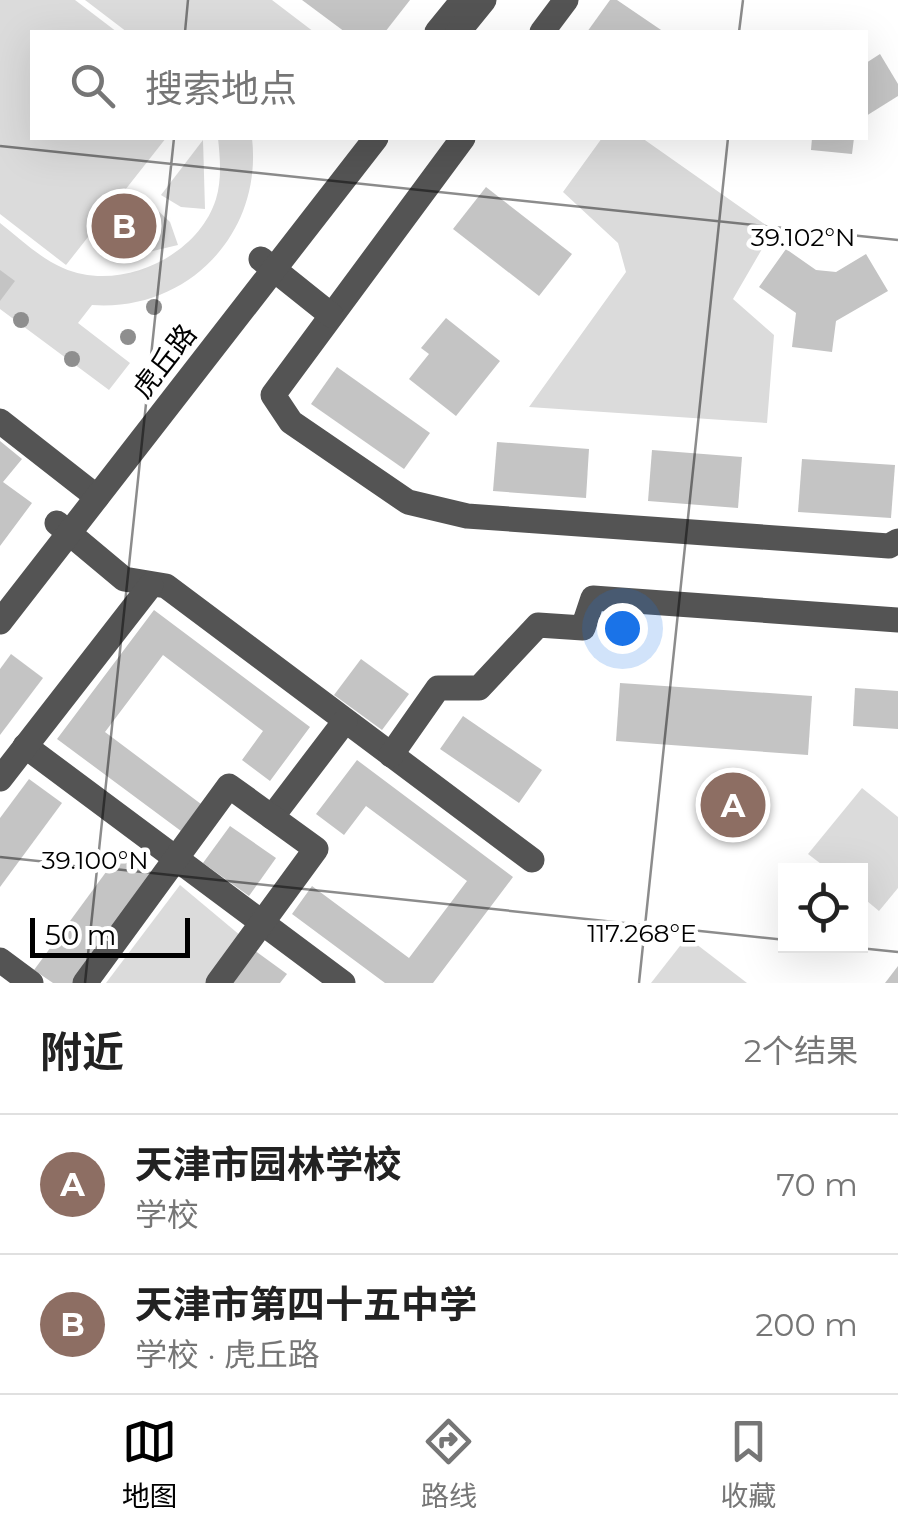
<!DOCTYPE html>
<html lang="zh">
<head>
<meta charset="utf-8">
<style>
	body { margin:0; font-family:Montserrat,"Noto Sans SC",sans-serif; background:#f2f2f2; color:#222 }
	.controls { position:absolute; right:30px; bottom:30px; display:grid; overflow:hidden; border-radius:0px; box-shadow:0 10px 40px #0002 }
	.controls button { width:90px; height:90px; display:grid; place-items:center; padding:0; border:0; border-bottom:2px solid #e0e0e0; background:#fff; color:#222; font:50px sans-serif }
	.scale { position:absolute; left:30px; bottom:25px; width:160px; box-sizing:border-box; padding-left:10px; border:5px solid #000; border-top:0; font-size:28px; line-height:35px; white-space:nowrap; color:#000; -webkit-text-stroke:8px #fff; paint-order:stroke }
	.you { position:absolute; left:622px; top:628px; width:35px; height:35px; margin:-25px; border:8px solid #fff; border-radius:50%; background:#1a73e8; box-shadow:0 0 0 15px #1a73e833 }
	.badge { display:grid; place-items:center; width:65px; height:65px; border-radius:50%; background:#000; color:#fff; font-size:32px; font-weight:700 }
	.pin { position:absolute; translate:-50% -50%; border:5px solid #fff; box-shadow:0 2px 10px #0006 }
	.list { margin:0; padding:0; list-style:none }
	h2 { display:flex; justify-content:space-between; align-items:center; height:130px; margin:0; padding:0 40px; font-size:42px }
	h2 small { font-size:32px; font-weight:400; color:#767676 }
	.list li { display:grid; grid-template-columns:65px 1fr auto; gap:30px; align-items:center; box-sizing:border-box; height:140px; padding:0 40px; border-top:2px solid #e0e0e0 }
	.list b { display:block; font-size:38px; white-space:nowrap }
	.list p { margin:0; font-size:32px; white-space:nowrap; color:#767676 }
	.list em { font-size:32px; font-style:normal; color:#767676 }
	.icon { flex:none; width:55px; height:55px; fill:none; stroke:currentColor; stroke-width:2; stroke-linecap:round; stroke-linejoin:round }
	.map { position:relative; flex:none; width:898px; height:983px; overflow:hidden }
	.search { position:absolute; background:#fff; box-shadow:0 10px 40px #0002; left:30px; right:30px; top:30px; height:110px; display:flex; align-items:center; gap:25px; box-sizing:border-box; padding:0 35px; border-radius:0px; color:#767676; font-size:38px }
	.sheet { height:410px; background:#fff }
	nav { display:flex; justify-content:space-around; align-items:center; box-sizing:border-box; height:140px; border-top:2px solid #e0e0e0; background:#fff; font-size:28px; color:#767676 }
	nav a { display:grid; justify-items:center; gap:5px }
	nav .on { color:#000 }
	.map>svg:first-child { display:block }
</style>
</head>
<body>
<div class="map">
<svg width="898" height="983" viewBox="0 0 898 983">
	<rect width="100%" height="100%" fill="#fff"/>
	<g fill="#dbdbdb">
		<polygon points="0,0 75,0 117,32 32,32 32,138 166,138 66,265 0,214"/>
		<polygon points="85,0 272,0 314,32 127,32"/>
		<path d="M218,138H252C263,234 187,312 92,305L78,323L130,363L109,390L0,309V223C20,239 40,258 63,268C119,293 198,257 216,199C222,179 220,158 218,138Z"/>
		<polygon points="602,138 642,138 773,230 733,299 774,335 767,423 529,407 626,272 618,243 563,192"/>
		<polygon points="203,140 205,209 181,207 161,195"/>
		<polygon points="153,206 170,222 178,245 111,261"/>
		<polygon points="862,788 898,817 898,888 879,911 861,896 860,871 829,870 808,854"/>
		<polygon points="180,885 241,936 207,983 106,983"/>
		<polygon points="687,937 747,983 651,983"/>
	</g>
	<g fill="#c4c4c4">
		<polygon points="302,0 410,0 385,32 345,32"/>
		<polygon points="610,0 617,0 664,32 587,32"/>
		<polygon points="880,54 898,84 898,96 866,116 866,63"/>
		<polygon points="812,138 854,138 852,154 811,150"/>
		<polygon points="486,187 572,254 539,296 453,229"/>
		<polygon points="786,249 816,270 836,272 866,254 888,291 836,321 832,352 792,347 796,313 759,287"/>
		<polygon points="0,270 15,281 0,301"/>
		<polygon points="446,318 500,361 456,416 409,379 429,354 421,348"/>
		<polygon points="337,367 430,433 404,469 311,404"/>
		<polygon points="0,441 22,459 3,482 32,503 0,546"/>
		<polygon points="497,442 589,449 586,498 493,491"/>
		<polygon points="652,450 742,457 738,508 648,501"/>
		<polygon points="802,459 895,465 891,518 798,512"/>
		<polygon points="154,610 310,727 270,781 242,760 263,731 163,655 105,732 201,804 181,831 57,739"/>
		<polygon points="11,654 43,678 0,735 0,669"/>
		<polygon points="361,659 409,694 382,730 334,695"/>
		<polygon points="620,683 812,696 808,755 616,741"/>
		<polygon points="855,688 898,691 898,729 853,726"/>
		<polygon points="463,716 542,770 519,803 440,749"/>
		<polygon points="357,760 513,877 433,983 385,983 292,914 312,886 409,958 467,881 366,806 344,835 316,814"/>
		<polygon points="29,779 62,803 0,887 0,818"/>
		<polygon points="230,826 276,858 249,896 203,863"/>
		<polygon points="120,853 153,877 75,983 53,983 34,970"/>
		<polygon points="254,950 287,974 280,983 230,983"/>
		<polygon points="898,966 898,983 885,983"/>
	</g>
	<g fill="none" stroke-linecap="round" stroke-linejoin="round">
		<g stroke="#545454" stroke-width="25">
			<polyline points="437,32 463,0"/>
			<polyline points="458,32 484,0"/>
			<polyline points="542,32 566,0"/>
			<polyline points="463,138 273,395 291,422 408,502 467,516 889,546 898,541"/>
			<polyline points="261,259 331,315"/>
			<polyline points="0,421 97,497"/>
			<polyline points="57,523 124,579 166,586 532,860"/>
			<polyline points="0,622 376,138"/>
			<polyline points="25,746 343,983"/>
			<polyline points="391,755 438,688 479,688 538,625 583,628 593,598 898,620"/>
			<polyline points="0,779 151,585"/>
			<polyline points="272,817 345,721"/>
			<polyline points="0,960 31,983"/>
			<polyline points="85,983 229,786 316,849 218,983"/>
		</g>
	</g>
	<g fill="#8e8e8e">
		<circle cx="154" cy="307" r="8"/>
		<circle cx="21" cy="320" r="8"/>
		<circle cx="128" cy="337" r="8"/>
		<circle cx="72" cy="359" r="8"/>
	</g>
	<path fill="none" stroke="#000" stroke-width="2.5" stroke-opacity="0.45" d="M185,32L188,0M739,32L743,0M0,146L898,240M0,857L786,940M840,946L898,952M85,983L174,138M639,983L728,138"/>
	<g text-anchor="middle" dominant-baseline="central" stroke-width="9" stroke-linejoin="round" paint-order="stroke">
		<g font-size="28" fill="#000" stroke="#fff">
			<text transform="translate(164 361) rotate(-52)">虎丘路</text>
		</g>
	</g>
	<g font-size="25" text-anchor="middle" fill="#000" stroke="#fff" stroke-width="9" stroke-linejoin="round" paint-order="stroke">
		<text x="803" y="246">39.102°N</text>
		<text x="95" y="869">39.100°N</text>
		<text x="642" y="942">117.268°E</text>
	</g>
</svg>
<div class="controls">
<button><svg class="icon" aria-label="locate" viewBox="0 0 24 24"><circle cx="12" cy="12" r="6"/><path d="M12 2v4M12 18v4M2 12h4M18 12h4"/></svg></button>
</div>
<div class="scale">50 m</div>
<div class="you"></div>
<div class="pin badge" style="left:733px;top:805px;background:#8d6e63">A</div>
<div class="pin badge" style="left:124px;top:226px;background:#8d6e63">B</div>
<div class="search"><svg class="icon" aria-label="search" viewBox="0 0 24 24"><circle cx="10" cy="10" r="6"/><path d="M15 15l6 6"/></svg>搜索地点</div>
</div>
<section class="sheet">
<h2>附近<small>2个结果</small></h2>
<ul class="list">
<li><span class="badge" style="background:#8d6e63">A</span><div><b>天津市园林学校</b><p>学校</p></div><em>70 m</em></li>
<li><span class="badge" style="background:#8d6e63">B</span><div><b>天津市第四十五中学</b><p>学校 · 虎丘路</p></div><em>200 m</em></li>
</ul>
</section>
<nav>
<a class="on"><svg class="icon" aria-label="map" viewBox="0 0 24 24"><path d="M3 6l6-2 6 2 6-2v14l-6 2-6-2-6 2zM9 4v14M15 6v14"/></svg>地图</a>
<a><svg class="icon" aria-label="directions" viewBox="0 0 24 24"><path d="M12 3l9 9-9 9-9-9zM9 14v-3h6M13 9l2 2-2 2"/></svg>路线</a>
<a><svg class="icon" aria-label="saved" viewBox="0 0 24 24"><path d="M7 4h10v16l-5-4-5 4z"/></svg>收藏</a>
</nav>
</body>
</html>
